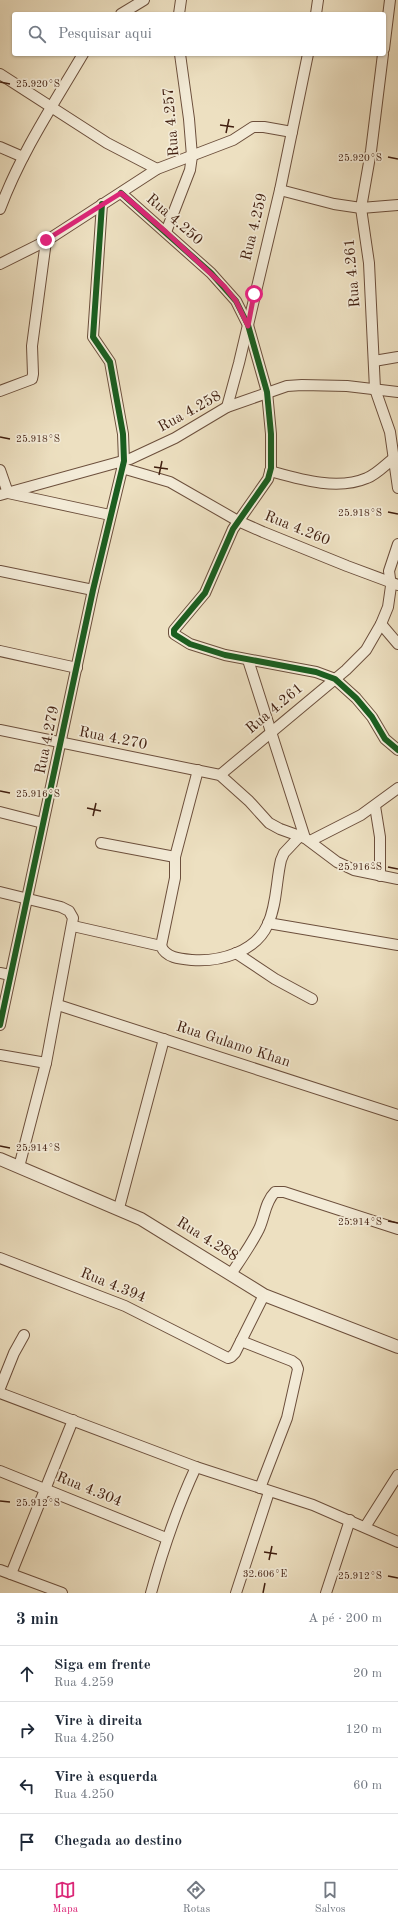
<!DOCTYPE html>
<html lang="pt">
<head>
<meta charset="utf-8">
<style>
	body { margin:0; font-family:"Old Standard TT",serif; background:#f6f6f7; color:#1f2937 }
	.stop { position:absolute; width:12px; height:12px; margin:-9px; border:3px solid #db2777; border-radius:50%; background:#fff }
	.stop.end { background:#db2777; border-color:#fff; box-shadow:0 1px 4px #0008 }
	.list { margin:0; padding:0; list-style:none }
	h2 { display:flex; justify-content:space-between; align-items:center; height:52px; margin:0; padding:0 16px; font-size:17px }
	h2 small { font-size:13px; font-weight:400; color:#747a83 }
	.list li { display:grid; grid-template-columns:26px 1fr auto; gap:12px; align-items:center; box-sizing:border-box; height:56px; padding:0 16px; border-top:1px solid #e0e1e3 }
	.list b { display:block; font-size:15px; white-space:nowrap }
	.list p { margin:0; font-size:13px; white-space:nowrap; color:#747a83 }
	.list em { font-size:13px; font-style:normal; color:#747a83 }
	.icon { flex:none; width:22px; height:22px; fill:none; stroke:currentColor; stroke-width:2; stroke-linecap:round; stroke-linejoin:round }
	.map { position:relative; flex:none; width:398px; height:1593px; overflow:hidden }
	.search { position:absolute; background:#fff; box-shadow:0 1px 3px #0004; left:12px; right:12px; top:12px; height:44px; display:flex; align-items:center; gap:10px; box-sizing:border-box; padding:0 14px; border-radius:4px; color:#747a83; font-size:15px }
	.sheet { height:276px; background:#fff }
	nav { display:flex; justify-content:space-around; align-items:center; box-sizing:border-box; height:56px; border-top:1px solid #e0e1e3; background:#fff; font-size:11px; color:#747a83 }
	nav a { display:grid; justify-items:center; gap:2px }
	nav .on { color:#db2777 }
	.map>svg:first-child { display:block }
</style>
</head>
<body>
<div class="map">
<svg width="398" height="1593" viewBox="0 0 398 1593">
	<rect width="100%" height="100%" fill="#ede0c1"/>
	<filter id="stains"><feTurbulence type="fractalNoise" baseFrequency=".005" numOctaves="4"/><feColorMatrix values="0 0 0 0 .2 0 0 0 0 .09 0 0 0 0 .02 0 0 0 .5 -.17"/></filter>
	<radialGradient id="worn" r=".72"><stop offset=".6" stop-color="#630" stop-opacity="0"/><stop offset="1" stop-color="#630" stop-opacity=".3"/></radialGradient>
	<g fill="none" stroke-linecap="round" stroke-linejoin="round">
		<defs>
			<g id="minor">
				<polyline points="121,14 144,0"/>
				<polyline points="179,14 181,0"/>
				<polyline points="316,14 318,0"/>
				<polyline points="384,49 390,0"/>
				<polyline points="383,54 371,151 361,208 369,263 375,389 390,432 398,488"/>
				<polyline points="0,74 107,143 157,169"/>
				<polyline points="0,147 23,157"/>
				<polyline points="280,190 334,204 361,208 398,205"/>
				<polyline points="121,193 211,273 236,301 248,325 267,392 271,434 271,468 268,479 233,529 205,593 174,630 174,634 190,644 225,655 316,672 335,679 356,698 372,717 385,739 398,750"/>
				<path d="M0,209C21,153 53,105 83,54"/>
				<polyline points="166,232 190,170 192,156 189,119 180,54"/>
				<polyline points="0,264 46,241 157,169 233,140 253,127 264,127 292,132"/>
				<polyline points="374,361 398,357"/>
				<polyline points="0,391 32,379 33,374 32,346 46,241"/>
				<polyline points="227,407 239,363 280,190 308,54"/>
				<polyline points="122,468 170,482 238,521 263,532 347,566 398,585"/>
				<polyline points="0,470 8,493 110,515"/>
				<path d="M270,471C299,479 337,491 367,478C377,474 385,465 394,458"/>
				<polyline points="0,495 130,459 175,438 227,407 287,386 302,385 347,386 398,392"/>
				<polyline points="0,571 93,590"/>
				<polyline points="381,624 398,644"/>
				<polyline points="0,651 77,668"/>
				<polyline points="248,660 305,838"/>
				<polyline points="0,730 220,775 249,801 269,823 280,829 305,838 337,862 354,870 398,879"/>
				<polyline points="220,775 346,670 366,650 381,624 388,607 391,586 389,571 398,544"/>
				<polyline points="375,806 380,837 380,876"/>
				<polyline points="0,812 43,823"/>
				<polyline points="310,841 361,815 398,788"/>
				<polyline points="101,843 175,857"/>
				<polyline points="0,892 61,907 69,911 73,918 46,1063 19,1167"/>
				<polyline points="268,923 398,945"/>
				<path d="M73,926L161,946C166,958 180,959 192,960C220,962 256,952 268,924C277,904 276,881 281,860L284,853L300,836"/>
				<polyline points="161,946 175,878 175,857 198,770"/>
				<polyline points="236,953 275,979 312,999"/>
				<polyline points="0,973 10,975"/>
				<polyline points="58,1005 398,1115"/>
				<polyline points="0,1025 93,590 124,461 123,434 110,362 93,337 102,204"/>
				<polyline points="0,1055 46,1063"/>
				<polyline points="119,1208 164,1039"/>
				<polyline points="0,1258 125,1306 228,1358 231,1357 235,1353 264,1295"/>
				<path d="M231,1274C241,1259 251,1245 259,1229C265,1216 265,1202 275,1192H284L398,1229"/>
				<polyline points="241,1341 292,1361 296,1364 298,1369 287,1418 260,1488"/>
				<polyline points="0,1388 14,1353 24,1335"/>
				<polyline points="0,1393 196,1467 313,1505 398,1542"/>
				<polyline points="0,1471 166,1538"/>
				<polyline points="365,1527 398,1475"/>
				<polyline points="0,1570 62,1593"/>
				<polyline points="11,1574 73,1420"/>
				<path d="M151,1593C163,1549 177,1508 196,1467"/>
				<polyline points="236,1593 269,1492"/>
				<polyline points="326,1593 350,1520"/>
			</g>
			<polyline id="tertiary" points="0,1159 141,1219 264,1295 398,1347"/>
		</defs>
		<use href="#minor" stroke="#6c4f3c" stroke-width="12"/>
		<use href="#tertiary" stroke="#6c4f3c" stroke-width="14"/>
		<use href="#minor" stroke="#f3ebd7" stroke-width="10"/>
		<use href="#tertiary" stroke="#f3ebd7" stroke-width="12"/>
		<defs>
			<g id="cycleway">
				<polyline points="121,193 211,273 236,301 248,325 267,392 271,434 271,468 268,479 233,529 205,593 174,630 174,634 190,644 225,655 316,672 335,679 356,698 372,717 385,739 398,750"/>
				<polyline points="0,1025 93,590 124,461 123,434 110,362 93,337 102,204"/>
			</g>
		</defs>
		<use href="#cycleway" stroke="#f3ebd7" stroke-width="8"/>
		<use href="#cycleway" stroke="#1b5e20" stroke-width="6"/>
	</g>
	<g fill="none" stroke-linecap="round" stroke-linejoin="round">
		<polyline stroke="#db2777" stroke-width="5" points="46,240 121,193 166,232 224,286 236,301 248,326 254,294"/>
	</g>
	<path fill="none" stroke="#411f10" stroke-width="1.5" d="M0,82L10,84M220,125L234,127M226,133L229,119M388,157L398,159M0,437L10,439M154,467L168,469M159,475L162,461M388,512L398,514M0,791L10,793M87,808L101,811M93,816L96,803M388,867L398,869M0,1146L10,1148M388,1221L398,1223M0,1501L10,1502M264,1552L277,1554M269,1560L272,1546M388,1576L398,1578M263,1593L265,1583"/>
	<g text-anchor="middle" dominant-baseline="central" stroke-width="3.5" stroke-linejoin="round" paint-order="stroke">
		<g font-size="15" fill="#411f10" stroke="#f3ebd7">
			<text transform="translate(172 122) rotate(-95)">Rua 4.257</text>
			<text transform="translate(174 220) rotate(41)">Rua 4.250</text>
			<text transform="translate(255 227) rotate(-76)">Rua 4.259</text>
			<text transform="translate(353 273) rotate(-95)">Rua 4.261</text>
			<text transform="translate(190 412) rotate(-29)">Rua 4.258</text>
			<text transform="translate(297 529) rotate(22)">Rua 4.260</text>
			<text transform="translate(275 709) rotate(-40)">Rua 4.261</text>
			<text transform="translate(113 739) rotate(11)">Rua 4.270</text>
			<text transform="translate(48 740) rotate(-78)">Rua 4.279</text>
			<text transform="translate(233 1045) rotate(18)">Rua Gulamo Khan</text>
			<text transform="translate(207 1240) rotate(32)">Rua 4.288</text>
			<text transform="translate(113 1286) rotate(22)">Rua 4.394</text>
			<text transform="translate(89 1490) rotate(22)">Rua 4.304</text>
		</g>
	</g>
	<g font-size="10" text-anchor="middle" fill="#411f10" stroke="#f3ebd7" stroke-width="3.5" stroke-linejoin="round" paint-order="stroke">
		<text x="38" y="87">25.920°S</text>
		<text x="360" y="161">25.920°S</text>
		<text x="38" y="442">25.918°S</text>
		<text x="360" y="516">25.918°S</text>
		<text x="38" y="797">25.916°S</text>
		<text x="360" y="870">25.916°S</text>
		<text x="38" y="1151">25.914°S</text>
		<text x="360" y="1225">25.914°S</text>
		<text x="38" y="1506">25.912°S</text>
		<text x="265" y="1577">32.606°E</text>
		<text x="360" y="1579">25.912°S</text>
	</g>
	<rect width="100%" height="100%" filter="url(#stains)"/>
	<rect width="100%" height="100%" fill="url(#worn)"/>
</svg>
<div class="stop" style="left:254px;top:294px"></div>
<div class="stop end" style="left:46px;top:240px"></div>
<div class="search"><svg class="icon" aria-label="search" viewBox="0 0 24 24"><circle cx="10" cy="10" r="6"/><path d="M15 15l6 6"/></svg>Pesquisar aqui</div>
</div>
<section class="sheet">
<h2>3 min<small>A pé · 200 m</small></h2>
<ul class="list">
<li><svg class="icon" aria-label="ahead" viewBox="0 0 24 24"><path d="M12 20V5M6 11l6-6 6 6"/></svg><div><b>Siga em frente</b><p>Rua 4.259</p></div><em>20 m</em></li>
<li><svg class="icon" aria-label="right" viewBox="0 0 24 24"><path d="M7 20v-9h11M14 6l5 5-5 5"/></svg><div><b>Vire à direita</b><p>Rua 4.250</p></div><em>120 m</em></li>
<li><svg class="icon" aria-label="left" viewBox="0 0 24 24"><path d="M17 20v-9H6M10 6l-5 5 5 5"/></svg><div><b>Vire à esquerda</b><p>Rua 4.250</p></div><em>60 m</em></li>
<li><svg class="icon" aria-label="arrive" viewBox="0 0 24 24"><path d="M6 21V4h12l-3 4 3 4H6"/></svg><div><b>Chegada ao destino</b></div></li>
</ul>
</section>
<nav>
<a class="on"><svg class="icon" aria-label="map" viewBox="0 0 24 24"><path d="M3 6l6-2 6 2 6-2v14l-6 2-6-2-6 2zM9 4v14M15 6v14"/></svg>Mapa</a>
<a><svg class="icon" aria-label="directions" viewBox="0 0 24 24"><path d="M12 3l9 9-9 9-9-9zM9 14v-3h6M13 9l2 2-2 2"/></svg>Rotas</a>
<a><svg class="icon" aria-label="saved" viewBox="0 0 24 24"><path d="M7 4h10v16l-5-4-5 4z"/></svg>Salvos</a>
</nav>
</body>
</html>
